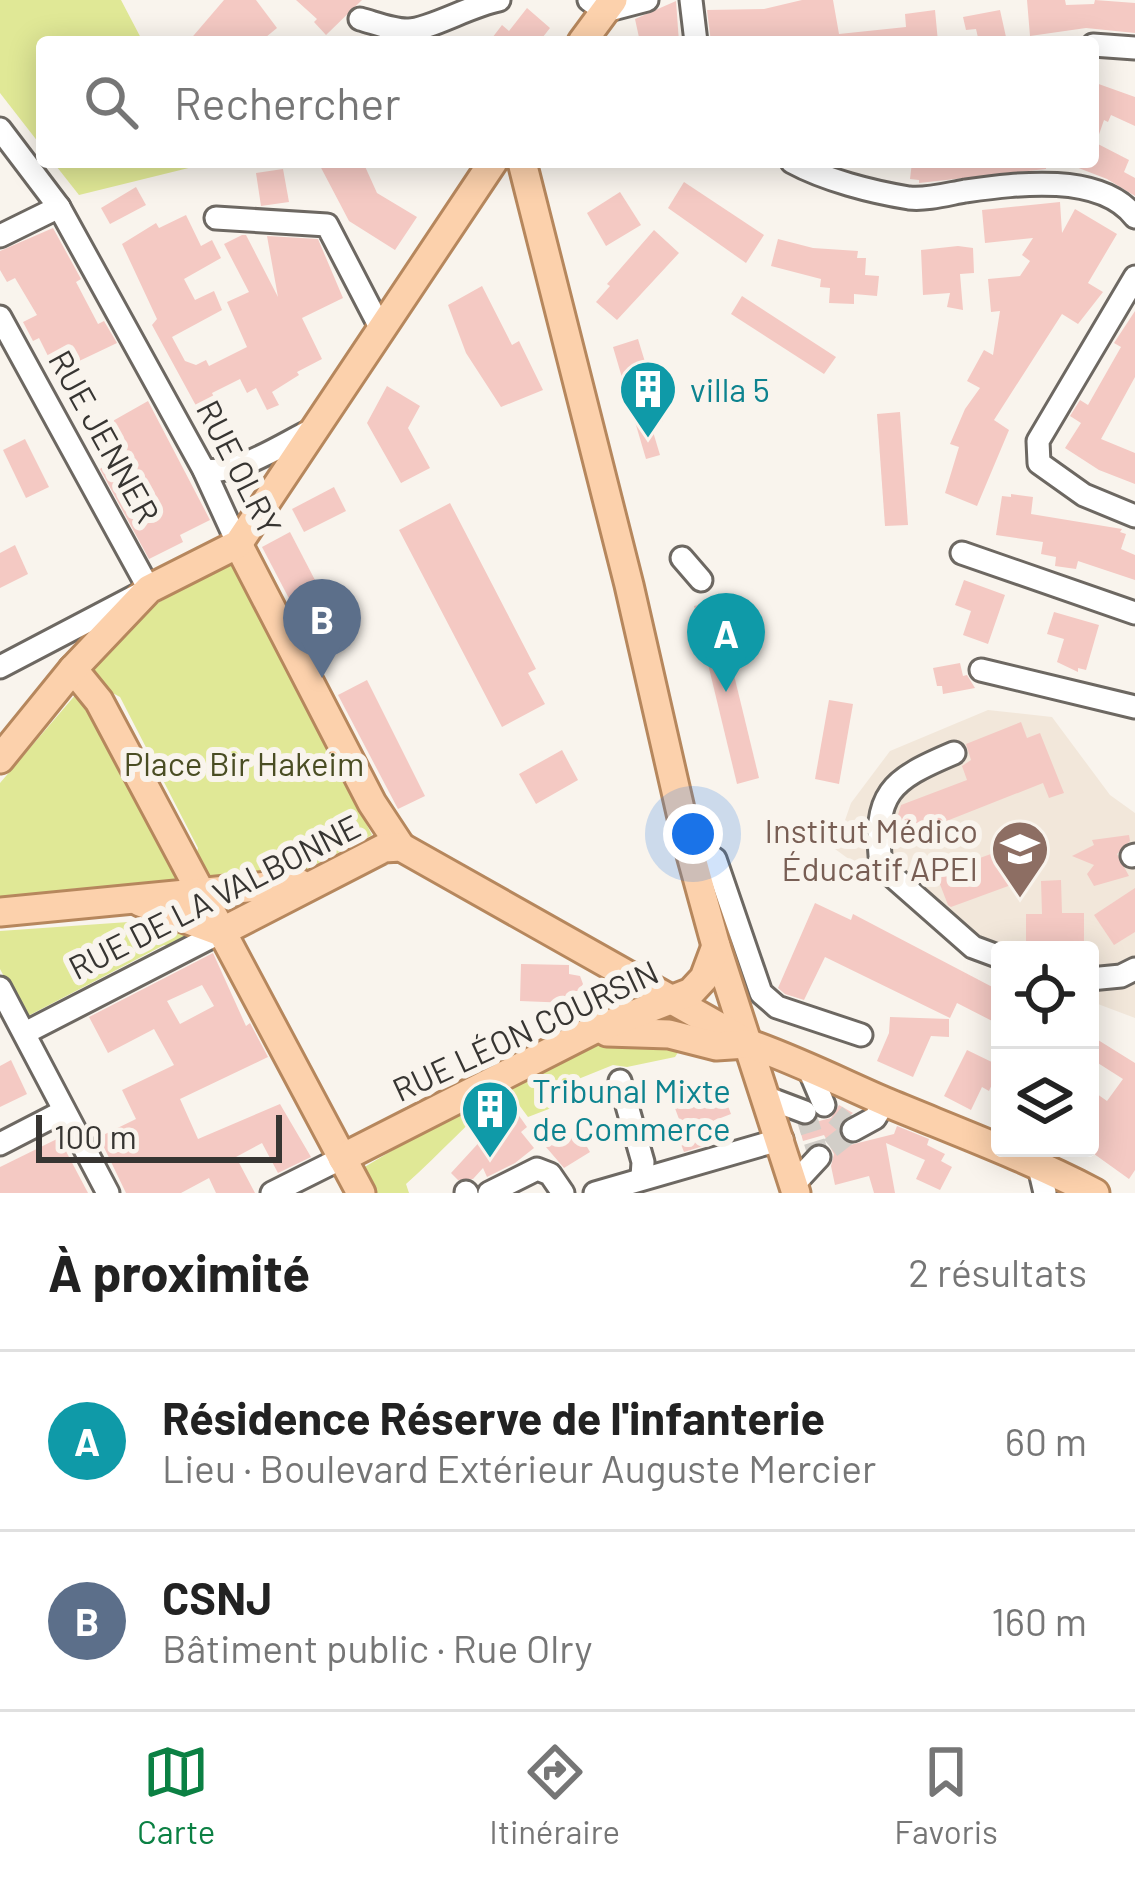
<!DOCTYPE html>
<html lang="fr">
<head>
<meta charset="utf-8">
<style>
	body { margin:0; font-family:Barlow,sans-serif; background:#f6f6f6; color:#222 }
	.controls { position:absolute; right:36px; bottom:36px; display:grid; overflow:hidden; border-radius:12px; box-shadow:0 6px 30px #0003 }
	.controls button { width:108px; height:108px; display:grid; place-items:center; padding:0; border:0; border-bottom:3px solid #e0e0e0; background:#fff; color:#222; font:60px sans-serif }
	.scale { position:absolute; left:36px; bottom:30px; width:246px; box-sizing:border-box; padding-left:12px; border:6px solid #373532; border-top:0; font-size:33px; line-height:42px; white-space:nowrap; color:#373532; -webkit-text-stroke:9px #f9f4ed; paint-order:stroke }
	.you { position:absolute; left:693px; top:834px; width:42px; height:42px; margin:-30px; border:9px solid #fff; border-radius:50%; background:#1a73e8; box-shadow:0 0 0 18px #1a73e833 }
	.badge { display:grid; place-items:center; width:78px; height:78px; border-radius:50%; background:#0b8043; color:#fff; font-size:39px; font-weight:700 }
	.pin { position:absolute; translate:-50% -99px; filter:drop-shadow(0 3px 6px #0008) }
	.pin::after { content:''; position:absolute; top:63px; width:42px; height:36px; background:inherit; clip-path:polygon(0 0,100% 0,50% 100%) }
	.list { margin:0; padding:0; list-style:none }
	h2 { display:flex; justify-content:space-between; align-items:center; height:156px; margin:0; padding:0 48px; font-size:51px }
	h2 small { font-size:39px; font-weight:400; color:#767676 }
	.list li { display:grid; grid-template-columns:78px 1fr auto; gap:36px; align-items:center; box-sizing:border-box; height:180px; padding:0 48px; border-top:3px solid #e0e0e0 }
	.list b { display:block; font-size:45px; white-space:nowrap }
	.list p { margin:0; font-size:39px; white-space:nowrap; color:#767676 }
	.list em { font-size:39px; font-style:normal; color:#767676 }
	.icon { flex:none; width:66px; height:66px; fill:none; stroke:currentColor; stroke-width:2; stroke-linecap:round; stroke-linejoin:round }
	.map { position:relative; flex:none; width:1135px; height:1193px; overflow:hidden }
	.search { position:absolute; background:#fff; box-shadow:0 6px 30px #0003; left:36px; right:36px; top:36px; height:132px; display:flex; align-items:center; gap:30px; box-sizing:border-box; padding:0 42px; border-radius:12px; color:#767676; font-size:45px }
	.sheet { height:516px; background:#fff }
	nav { display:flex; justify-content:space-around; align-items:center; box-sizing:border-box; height:168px; border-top:3px solid #e0e0e0; background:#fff; font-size:33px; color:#767676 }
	nav a { display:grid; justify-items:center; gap:6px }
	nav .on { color:#0b8043 }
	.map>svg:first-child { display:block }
</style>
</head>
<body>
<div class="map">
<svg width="1135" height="1193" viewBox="0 0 1135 1193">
	<rect width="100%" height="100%" fill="#f9f4ed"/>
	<polygon fill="#f2e7da" points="988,710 1052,717 1110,795 1135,813 1135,1018 1090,1001 1090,950 1000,950 997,967 835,849 851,803 890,751"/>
	<g fill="#e0e896">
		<polygon points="0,0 121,0 143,42 42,42 42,147 0,93"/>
		<polygon points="53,162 213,162 79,195"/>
		<polygon points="226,562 235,565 372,835 292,877 204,881 195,862 198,848 120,697 107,690 94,669 148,609"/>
		<polygon points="77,693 175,877 175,885 103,894 80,888 0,898 0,783"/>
		<polygon points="157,920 192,936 171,947 164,945 26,1017 0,969 0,931"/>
		<path d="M622,1038L681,1048L675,1057L627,1067L613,1065L561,1086L567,1102L528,1117L508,1090C471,1118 441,1153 406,1184L409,1193H371L358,1171L501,1085L574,1052Z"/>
	</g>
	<g fill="#f4c9c3" fill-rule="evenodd">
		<polygon points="224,0 256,0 277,28 260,42 188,42"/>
		<polygon points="296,0 362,0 326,35 314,22 317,19"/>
		<polygon points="802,0 833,0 839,34 906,27 905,14 935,10 938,42 817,42 816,39 711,42 707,10 764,9"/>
		<polygon points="1027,0 1065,0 1066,5 1094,4 1095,0 1135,3 1135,33 1086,28 1030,36"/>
		<polygon points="676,1 679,42 640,42 635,19"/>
		<polygon points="527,8 550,28 539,42 489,42 502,25 509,31"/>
		<polygon points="1000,10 1006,37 979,42 976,29 966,30 963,17"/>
		<polygon points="1093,82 1135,97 1135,126 1111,115 1108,122 1104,120 1096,143 1129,160 1124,172 1135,178 1135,196 1107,179 1063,162 1093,162"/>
		<polygon points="318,162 363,162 377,193 417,217 395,250 349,221"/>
		<polygon points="912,162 1046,162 1046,169 919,183 919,180 910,179"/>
		<polygon points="283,169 289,202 261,206 256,173"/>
		<polygon points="684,182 764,235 746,263 668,208"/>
		<polygon points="136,187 146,205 110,224 101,208"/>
		<polygon points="620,192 641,225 606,246 587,213"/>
		<polygon points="1060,202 1062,233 1075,209 1117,234 1088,283 1103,292 1078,324 1062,314 994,420 1009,430 977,506 945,493 959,447 950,444 965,409 980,388 967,381 984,350 993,355 1000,311 991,312 988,279 1020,276 1030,261 1022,255 1033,238 985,243 982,210"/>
		<polygon points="186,215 201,246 212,240 221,258 184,279 195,300 214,291 222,310 172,337 185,361 196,365 206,360 209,366 247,347 227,302 249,292 224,244 242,235 246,235 278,297 267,236 318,239 343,298 302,318 322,359 297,372 299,375 272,392 279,405 267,410 256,388 247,393 240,379 212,393 234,438 218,446 152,325 157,319 122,244 156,223 159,228"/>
		<polygon points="53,228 81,279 76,282 98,324 104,321 117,343 56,372 39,338 33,341 23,322 37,315 15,278 7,282 0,270 0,251"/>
		<polygon points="654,230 679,253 617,320 596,302 610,286 607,284"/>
		<polygon points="778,239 813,248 858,251 857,258 866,258 865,275 879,276 877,296 854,294 854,304 829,303 830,288 820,287 821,279 771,266"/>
		<polygon points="958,246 973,248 974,273 960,274 963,310 947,307 950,293 923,295 921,250"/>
		<polygon points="482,286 512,345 519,341 543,390 501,407 466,353 448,305"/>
		<polygon points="742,296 836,357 824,374 731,314"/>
		<polygon points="1135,311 1135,377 1101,439 1135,453 1135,484 1099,470 1065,448 1081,423 1070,416 1080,400 1088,405 1121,347 1114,343"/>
		<polygon points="638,339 663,421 651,425 660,455 646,459 613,347"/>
		<polygon points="387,386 420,406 408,428 430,468 401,483 367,423"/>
		<polygon points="148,401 210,520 180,535 183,542 149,559 100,469 104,466 88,435"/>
		<polygon points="900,412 908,525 885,526 877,414"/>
		<polygon points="25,439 49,487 26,498 3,450"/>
		<polygon points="334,487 346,511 304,532 292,509"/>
		<polygon points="1011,494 1033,497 1031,514 1122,529 1120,532 1126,534 1121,549 1135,555 1135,580 1078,561 1076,569 1055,566 1056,557 1041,554 1043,542 996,535 1002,496 1011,497"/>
		<polygon points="450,503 536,669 528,673 545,704 502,727 399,530"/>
		<polygon points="290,532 343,634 315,648 262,547"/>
		<polygon points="15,545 28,574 0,588 0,553"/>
		<polygon points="964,580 1005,595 988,644 963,635 971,611 955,605"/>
		<polygon points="716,601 759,778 737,784 694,606"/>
		<polygon points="1054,612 1099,625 1086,670 1078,668 1078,672 1057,662 1064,639 1047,634"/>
		<polygon points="960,663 963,676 967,675 975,688 943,694 942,686 937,686 933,668"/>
		<polygon points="367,680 425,796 398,809 338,695"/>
		<polygon points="829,700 853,704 839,784 815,779"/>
		<polygon points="1021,722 1027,738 1040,733 1064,793 1049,798 1043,783 901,839 895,825 901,805 967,780 962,766 971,760 966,744"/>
		<polygon points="562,750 578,780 536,804 519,774"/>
		<polygon points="1129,835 1130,841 1117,854 1129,876 1094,886 1087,874 1094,865 1072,856 1094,845 1092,840"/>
		<polygon points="999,851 1011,885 951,907 948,905 936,874"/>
		<polygon points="1061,880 1062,913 1084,913 1084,949 1026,950 1026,914 1042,914 1041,881"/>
		<polygon points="1135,888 1135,932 1114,945 1094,915"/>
		<polygon points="815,903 851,920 853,914 1000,991 1000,1025 957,1003 950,1018 825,957 804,1000 785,994 778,988"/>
		<path d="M213,953L246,1026L250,1023L268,1057L180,1099L198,1139L280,1104L311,1157L278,1173L262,1143L236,1157L255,1193H216L209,1178L181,1193H126L99,1137L136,1119L122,1090L174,1065L154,1029L108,1053L89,1017ZM202,985L214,1006L180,1024L167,1001Z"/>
		<polygon points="521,964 569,965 569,974 580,976 583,984 579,991 570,991 570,1003 520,1001"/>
		<polygon points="890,1017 949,1019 949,1037 931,1036 913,1077 877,1061 889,1033"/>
		<polygon points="1090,1035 1135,1063 1135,1170 1129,1179 1090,1151 1090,1089 1107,1101 1123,1079 1090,1058"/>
		<polygon points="967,1050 1000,1066 989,1091 982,1087 971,1110 944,1096"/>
		<polygon points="11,1060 27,1094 0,1107 0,1066"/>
		<polygon points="720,1085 731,1114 705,1124 713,1143 684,1152 675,1129 682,1127 673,1103"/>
		<polygon points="839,1105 853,1113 840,1123 842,1139 838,1148 894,1134 897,1126 929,1139 927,1145 945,1154 941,1161 952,1167 940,1190 916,1179 925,1160 886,1143 895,1193 874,1193 869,1176 835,1185 831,1166 834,1154 824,1135 803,1141 799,1126 831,1118"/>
		<polygon points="515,1110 527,1127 521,1132 534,1148 515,1163 487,1177 483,1168 473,1179 458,1180 451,1173 484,1137"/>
		<polygon points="576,1128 590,1152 564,1168 546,1147"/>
		<polygon points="59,1138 88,1193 0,1193 0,1167"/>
	</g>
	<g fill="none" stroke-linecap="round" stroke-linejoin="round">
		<polyline stroke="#d2cec8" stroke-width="21" stroke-dasharray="21 10" stroke-linecap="butt" points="805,1112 819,1157 853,1130 824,1105"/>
		<defs>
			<g id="minor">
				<polyline points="589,0 605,11 647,0"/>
				<polyline points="691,0 696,42"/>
				<path d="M360,19C375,23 392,30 407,30C427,31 471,5 499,0"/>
				<polyline points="1093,45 1135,48"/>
				<polyline points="0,129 59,207 204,470 238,544"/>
				<path d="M792,162C825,180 872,192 909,198C927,200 948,194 965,191C1016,184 1100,172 1135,217"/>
				<polyline points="216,218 327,225 381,329"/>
				<polyline points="0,236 59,207"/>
				<polyline points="1135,277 1038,441 1039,463 1084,495 1135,516"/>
				<polyline points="0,317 149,589 0,667"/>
				<path d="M204,470C239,475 282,444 314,429"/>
				<polyline points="962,553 1135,613"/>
				<polyline points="682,558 701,580"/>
				<polyline points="981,670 1135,707"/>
				<path d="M954,753C890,780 873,793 881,866L973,947L1000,957"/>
				<polyline points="688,844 715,859 761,993 777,1007 861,1035"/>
				<polyline points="1132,856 1135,855"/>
				<polyline points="1090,979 1121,976 1135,969"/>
				<polyline points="0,988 108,1193"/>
				<polyline points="25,1033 221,932"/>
				<polyline points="807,1065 824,1105"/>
				<polyline points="620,1081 643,1162 642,1177"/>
				<polyline points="768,1098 805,1112"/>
				<polyline points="853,1130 875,1118 885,1101"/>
				<polyline points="0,1144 64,1111"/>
				<polyline points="1038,1163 1045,1193"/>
				<polyline points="794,1184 819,1157"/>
				<polyline points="466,1192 467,1193"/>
				<polyline points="272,1193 342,1158"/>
				<polyline points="489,1193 537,1169 550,1174 563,1193"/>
				<polyline points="595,1193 782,1139"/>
			</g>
			<g id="major">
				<polyline points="582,42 613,0"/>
				<polyline points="522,162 629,585 688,844 716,946 796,1193"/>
				<polyline points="238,544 372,803 401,847"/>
				<polyline points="73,669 99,701 361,1193"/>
				<polyline points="0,759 73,669 149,589 238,544 493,162"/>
				<polyline points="140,902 221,932"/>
				<polyline points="0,912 299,883"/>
				<path d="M221,932L384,848L401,847L750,1044C798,1061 842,1083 888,1103C958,1132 1028,1158 1095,1193"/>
				<polyline points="607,1032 669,1034 716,1046 747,1044"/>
				<polyline points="342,1158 591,1031 691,992 704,978 716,946"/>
			</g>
		</defs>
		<use href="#minor" stroke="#6d6862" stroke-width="27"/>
		<use href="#major" stroke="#b6875d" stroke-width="33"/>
		<use href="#minor" stroke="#fff" stroke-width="21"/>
		<use href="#major" stroke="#fcd1ac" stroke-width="27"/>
	</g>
	<defs>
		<symbol id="building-pin" viewBox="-11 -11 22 30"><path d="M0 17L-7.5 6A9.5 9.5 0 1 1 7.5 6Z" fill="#0f9aa8" stroke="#f9f4ed"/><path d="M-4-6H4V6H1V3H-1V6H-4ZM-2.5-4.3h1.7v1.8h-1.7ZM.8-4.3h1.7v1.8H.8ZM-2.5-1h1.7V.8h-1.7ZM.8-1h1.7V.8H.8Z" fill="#fff"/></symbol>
		<symbol id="university-pin" viewBox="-11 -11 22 30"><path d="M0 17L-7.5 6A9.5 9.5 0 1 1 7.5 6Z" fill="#8d6e63" stroke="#f9f4ed"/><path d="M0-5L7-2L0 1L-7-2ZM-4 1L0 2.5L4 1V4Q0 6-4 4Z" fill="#fff"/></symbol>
	</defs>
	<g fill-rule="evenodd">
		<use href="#building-pin" x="615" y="356" width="66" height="90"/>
		<use href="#university-pin" x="987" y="816" width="66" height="90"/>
		<use href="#building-pin" x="457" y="1076" width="66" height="90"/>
	</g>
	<g text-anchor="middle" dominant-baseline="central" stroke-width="12" stroke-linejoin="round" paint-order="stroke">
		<g font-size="33" fill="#0d838f" stroke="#f9f4ed" text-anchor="start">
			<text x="690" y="389">villa 5</text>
			<text x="532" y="1090">Tribunal Mixte<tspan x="532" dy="38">de Commerce</tspan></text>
		</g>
		<g font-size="33" fill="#373532" stroke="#f9f4ed">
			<text transform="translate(105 436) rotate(61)">RUE JENNER</text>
			<text transform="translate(240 467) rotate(63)">RUE OLRY</text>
			<text transform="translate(214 896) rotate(-27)">RUE DE LA VALBONNE</text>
			<text transform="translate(525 1030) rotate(-25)">RUE LÉON COURSIN</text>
		</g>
		<g font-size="33" fill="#4a4d23" stroke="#f9f4ed">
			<text x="244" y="763">Place Bir Hakeim</text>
		</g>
		<g font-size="33" fill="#785e54" stroke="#f9f4ed" text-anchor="end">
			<text x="978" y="830">Institut Médico<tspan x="978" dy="38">Éducatif APEI</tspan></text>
		</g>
	</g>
</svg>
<div class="controls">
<button><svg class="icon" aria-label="locate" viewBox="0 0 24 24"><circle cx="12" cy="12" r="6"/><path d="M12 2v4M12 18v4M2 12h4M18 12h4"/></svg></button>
<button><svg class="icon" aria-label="layers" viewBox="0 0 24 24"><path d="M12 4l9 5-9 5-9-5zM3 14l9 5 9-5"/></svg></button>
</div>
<div class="scale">100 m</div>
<div class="you"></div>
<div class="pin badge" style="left:726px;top:692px;background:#0f9aa8">A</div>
<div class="pin badge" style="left:322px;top:678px;background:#5c6f8a">B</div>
<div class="search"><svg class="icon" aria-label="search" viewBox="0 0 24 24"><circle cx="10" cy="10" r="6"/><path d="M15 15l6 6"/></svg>Rechercher</div>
</div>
<section class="sheet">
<h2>À proximité<small>2 résultats</small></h2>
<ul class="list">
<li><span class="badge" style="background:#0f9aa8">A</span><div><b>Résidence Réserve de l'infanterie</b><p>Lieu · Boulevard Extérieur Auguste Mercier</p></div><em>60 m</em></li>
<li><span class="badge" style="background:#5c6f8a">B</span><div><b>CSNJ</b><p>Bâtiment public · Rue Olry</p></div><em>160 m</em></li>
</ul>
</section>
<nav>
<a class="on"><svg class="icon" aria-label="map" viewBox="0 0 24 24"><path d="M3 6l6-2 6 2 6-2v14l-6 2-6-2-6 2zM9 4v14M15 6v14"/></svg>Carte</a>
<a><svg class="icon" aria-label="directions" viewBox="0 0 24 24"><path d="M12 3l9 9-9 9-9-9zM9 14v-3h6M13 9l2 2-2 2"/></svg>Itinéraire</a>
<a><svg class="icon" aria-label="saved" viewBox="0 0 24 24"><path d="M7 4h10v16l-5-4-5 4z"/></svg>Favoris</a>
</nav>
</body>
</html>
